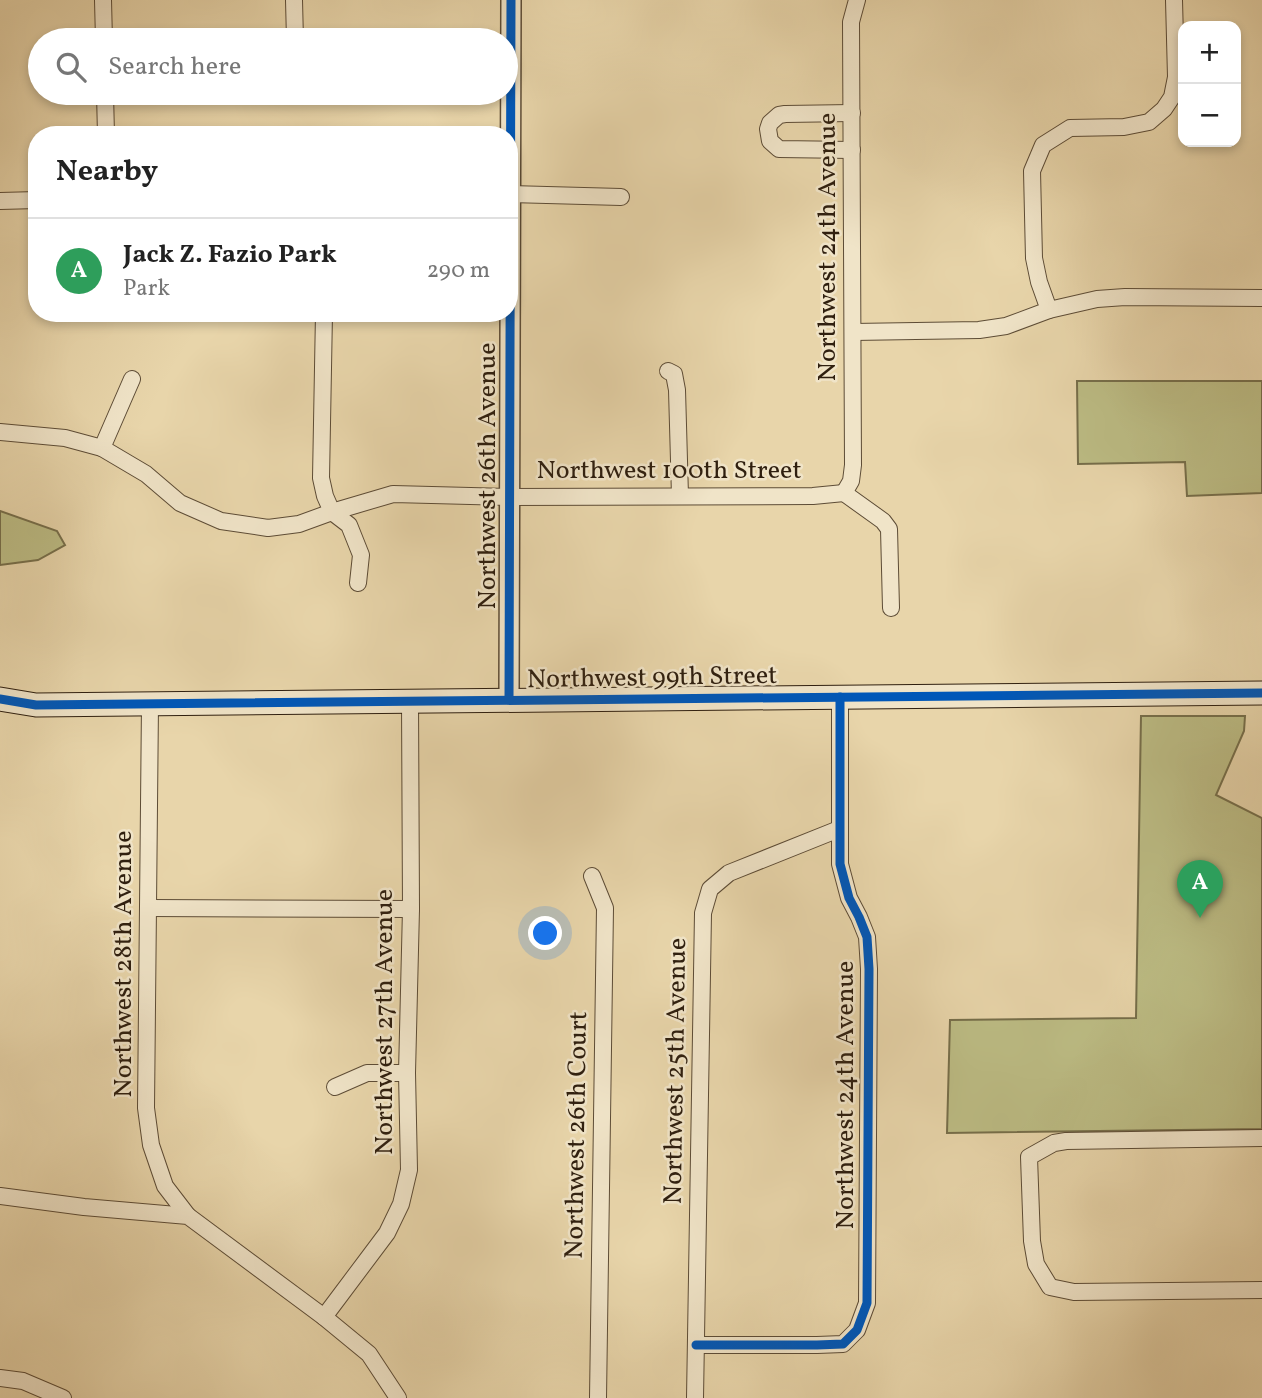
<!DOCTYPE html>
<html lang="en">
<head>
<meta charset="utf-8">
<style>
	body { margin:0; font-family:Vollkorn,serif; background:#f6f6f6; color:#222 }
	.controls { position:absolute; right:21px; top:21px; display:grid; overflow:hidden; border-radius:14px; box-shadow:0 4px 10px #0003 }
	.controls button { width:63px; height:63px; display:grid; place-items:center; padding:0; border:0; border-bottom:2px solid #e0e0e0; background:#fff; color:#222; font:35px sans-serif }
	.you { position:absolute; left:546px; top:934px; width:24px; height:24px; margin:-18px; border:5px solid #fff; border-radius:50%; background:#1a73e8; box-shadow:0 0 0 10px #1a73e833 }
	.badge { display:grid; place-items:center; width:46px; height:46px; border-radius:50%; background:#111827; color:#fff; font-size:23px; font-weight:700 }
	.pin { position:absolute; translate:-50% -58px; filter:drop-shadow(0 2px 4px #0008) }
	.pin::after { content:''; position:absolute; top:37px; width:24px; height:21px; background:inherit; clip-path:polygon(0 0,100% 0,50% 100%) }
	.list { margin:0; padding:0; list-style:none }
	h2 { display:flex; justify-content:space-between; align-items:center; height:91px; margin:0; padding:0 28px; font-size:30px }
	h2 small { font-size:23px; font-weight:400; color:#767676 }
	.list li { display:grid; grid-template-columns:46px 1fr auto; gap:21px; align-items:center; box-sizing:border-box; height:105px; padding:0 28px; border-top:2px solid #e0e0e0 }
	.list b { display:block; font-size:26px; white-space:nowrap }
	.list p { margin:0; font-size:23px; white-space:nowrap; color:#767676 }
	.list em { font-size:23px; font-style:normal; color:#767676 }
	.icon { flex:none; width:38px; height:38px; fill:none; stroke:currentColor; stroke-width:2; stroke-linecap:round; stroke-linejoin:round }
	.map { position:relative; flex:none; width:1262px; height:1398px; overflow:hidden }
	.search { position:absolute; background:#fff; box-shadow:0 4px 10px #0003; left:28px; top:28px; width:490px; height:77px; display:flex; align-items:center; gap:18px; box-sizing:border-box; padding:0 24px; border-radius:38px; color:#767676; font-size:26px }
	.panel { position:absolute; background:#fff; box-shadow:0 4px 10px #0003; left:28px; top:126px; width:490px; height:196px; border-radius:28px }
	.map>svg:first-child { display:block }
</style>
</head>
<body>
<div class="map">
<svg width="1262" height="1398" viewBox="0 0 1262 1398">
	<rect width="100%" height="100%" fill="#e8d5aa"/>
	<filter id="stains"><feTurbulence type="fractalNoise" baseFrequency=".00286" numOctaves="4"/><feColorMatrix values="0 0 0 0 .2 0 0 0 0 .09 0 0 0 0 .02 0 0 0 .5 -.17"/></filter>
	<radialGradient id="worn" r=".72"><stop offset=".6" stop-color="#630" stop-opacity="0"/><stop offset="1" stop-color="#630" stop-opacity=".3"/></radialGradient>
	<g fill="#bcbc84" stroke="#766e4a" stroke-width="2">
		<polygon points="1077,381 1262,381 1262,493 1187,496 1185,462 1078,464"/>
		<polygon points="0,511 57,531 65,545 38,560 0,565"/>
		<polygon points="1141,716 1245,716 1244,731 1216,795 1262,818 1262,1129 947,1133 950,1020 1136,1018"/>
	</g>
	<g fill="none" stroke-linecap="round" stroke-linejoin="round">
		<defs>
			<g id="minor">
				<polyline points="103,0 104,40"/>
				<polyline points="294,0 295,40"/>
				<polyline points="105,93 106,135"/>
				<polyline points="852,113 785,114 779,115 770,123 768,129 770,141 779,149 852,150"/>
				<polyline points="510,194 621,197"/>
				<polyline points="0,201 37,200"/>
				<polyline points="1049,310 1039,282 1034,258 1032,171 1043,145 1070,128 1124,127 1149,122 1164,109 1172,97 1176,77 1174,0"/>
				<polyline points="324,313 321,478 325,496 332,512 349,525 361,555 358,583"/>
				<polyline points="853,332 979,330 1006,326 1049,310 1097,299 1125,297 1262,298"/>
				<polyline points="668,371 674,374 677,390 680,496"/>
				<polyline points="0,432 65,438 102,448 132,379"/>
				<polyline points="102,448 146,474 180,503 221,521 268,528 299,524 332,512 393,494 509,497 813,496 844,493"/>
				<polyline points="844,493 851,481 853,465 851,22 857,0"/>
				<polyline points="844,493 883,521 889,529 891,608"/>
				<polyline points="150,704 146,1108 151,1145 165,1186 188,1216"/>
				<polyline points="592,876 605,908 598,1398"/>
				<polyline points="149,908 411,909"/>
				<polyline points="335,1087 367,1073 407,1073"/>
				<polyline points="1262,1138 1066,1141 1054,1143 1029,1157 1032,1241 1036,1264 1050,1287 1074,1292 1262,1290"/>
				<polyline points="0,1196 84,1207 188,1216 324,1317 369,1354 398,1398"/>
				<polyline points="324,1317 387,1233 401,1204 409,1170 407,1073 411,909 410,701"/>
				<polyline points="696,1345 817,1345 843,1344 857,1330 867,1303 869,969 867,937 859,917 849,898 840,864 840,697"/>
				<polyline points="0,1378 23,1381 63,1398"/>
				<polyline points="695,1398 703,913 710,889 729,873 839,829"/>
			</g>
			<polyline id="tertiary" points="509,700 511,0"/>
			<polyline id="secondary" points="0,699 36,705 1262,693"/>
		</defs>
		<use href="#minor" stroke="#5d4c36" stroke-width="18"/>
		<use href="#tertiary" stroke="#5d4c36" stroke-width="22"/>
		<use href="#secondary" stroke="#2f1f0f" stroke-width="25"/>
		<use href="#minor" stroke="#f0e4c8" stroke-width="16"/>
		<use href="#tertiary" stroke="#f0e4c8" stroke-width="19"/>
		<use href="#secondary" stroke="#f0e4c8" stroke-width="23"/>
		<defs>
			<g id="cycleway">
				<polyline points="0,699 36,705 1262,693"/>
				<polyline points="509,700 511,0"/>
				<polyline points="696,1345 817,1345 843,1344 857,1330 867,1303 869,969 867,937 859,917 849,898 840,864 840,697"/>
			</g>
		</defs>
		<use href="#cycleway" stroke="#f0e4c8" stroke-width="13"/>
		<use href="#cycleway" stroke="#0057b8" stroke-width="9"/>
	</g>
	<g text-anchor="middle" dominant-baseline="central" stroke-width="5" stroke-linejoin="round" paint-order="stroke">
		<g font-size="26" fill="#2f1f0f" stroke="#f0e4c8">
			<text transform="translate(828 247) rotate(-90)">Northwest 24th Avenue</text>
			<text x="669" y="471">Northwest 100th Street</text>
			<text transform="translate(488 476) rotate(-90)">Northwest 26th Avenue</text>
			<text transform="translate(652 678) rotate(-1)">Northwest 99th Street</text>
			<text transform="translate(124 964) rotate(-90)">Northwest 28th Avenue</text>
			<text transform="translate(385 1022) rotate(-90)">Northwest 27th Avenue</text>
			<text transform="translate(676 1071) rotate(-89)">Northwest 25th Avenue</text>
			<text transform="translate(846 1095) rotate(-90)">Northwest 24th Avenue</text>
			<text transform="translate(577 1135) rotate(-89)">Northwest 26th Court</text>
		</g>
	</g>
	<rect width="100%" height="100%" filter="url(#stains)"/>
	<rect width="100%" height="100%" fill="url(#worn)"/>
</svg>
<div class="controls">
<button>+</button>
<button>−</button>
</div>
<div class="you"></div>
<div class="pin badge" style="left:1200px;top:918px;background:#2e9e5b">A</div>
<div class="search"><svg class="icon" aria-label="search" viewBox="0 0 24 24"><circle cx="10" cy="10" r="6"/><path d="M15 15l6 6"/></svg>Search here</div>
<section class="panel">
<h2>Nearby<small></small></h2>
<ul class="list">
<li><span class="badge" style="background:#2e9e5b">A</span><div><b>Jack Z. Fazio Park</b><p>Park</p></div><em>290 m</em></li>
</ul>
</section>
</div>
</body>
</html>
